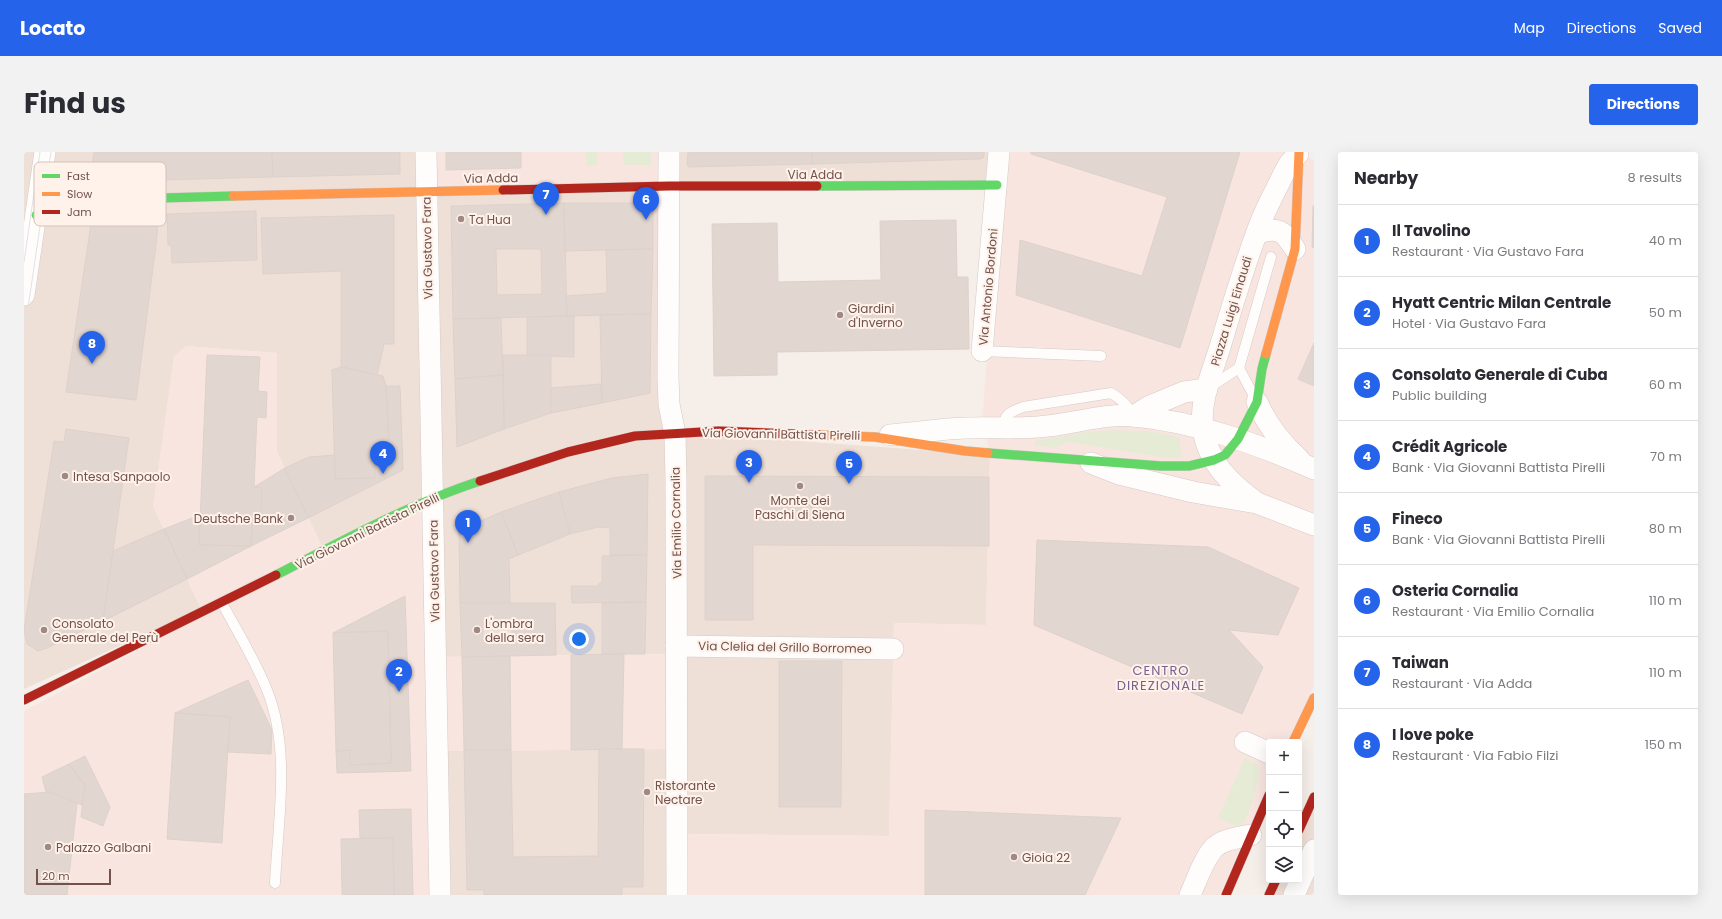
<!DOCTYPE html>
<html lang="en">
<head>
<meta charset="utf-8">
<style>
	body { margin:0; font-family:Poppins,sans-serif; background:#f2f2f3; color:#2b2b33 }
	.controls { position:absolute; right:12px; bottom:12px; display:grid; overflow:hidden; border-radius:4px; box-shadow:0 4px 16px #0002 }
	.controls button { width:36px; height:36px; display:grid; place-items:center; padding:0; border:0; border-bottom:1px solid #e1e1e2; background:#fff; color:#2b2b33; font:20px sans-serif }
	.scale { position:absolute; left:12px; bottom:10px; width:75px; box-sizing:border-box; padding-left:4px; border:2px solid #72524b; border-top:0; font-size:11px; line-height:14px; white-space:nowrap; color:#72524b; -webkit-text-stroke:3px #fef2ea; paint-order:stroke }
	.you { position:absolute; left:555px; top:487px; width:14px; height:14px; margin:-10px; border:3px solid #fff; border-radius:50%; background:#1a73e8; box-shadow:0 0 0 6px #1a73e833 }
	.badge { display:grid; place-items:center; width:26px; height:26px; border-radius:50%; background:#2563eb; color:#fff; font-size:13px; font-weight:700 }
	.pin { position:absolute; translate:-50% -33px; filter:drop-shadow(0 1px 2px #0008) }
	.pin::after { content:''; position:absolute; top:21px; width:14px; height:12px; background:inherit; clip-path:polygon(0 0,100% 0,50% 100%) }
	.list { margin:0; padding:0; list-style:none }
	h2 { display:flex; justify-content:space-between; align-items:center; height:52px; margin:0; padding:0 16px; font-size:17px }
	h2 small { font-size:13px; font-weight:400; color:#7c7c81 }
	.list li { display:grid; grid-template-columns:26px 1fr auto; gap:12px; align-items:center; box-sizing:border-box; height:72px; padding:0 16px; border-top:1px solid #e1e1e2 }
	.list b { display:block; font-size:15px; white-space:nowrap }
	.list p { margin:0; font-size:13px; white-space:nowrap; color:#7c7c81 }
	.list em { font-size:13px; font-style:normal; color:#7c7c81 }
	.icon { flex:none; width:22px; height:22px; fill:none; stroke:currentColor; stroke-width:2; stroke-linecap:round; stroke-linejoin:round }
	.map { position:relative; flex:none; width:1290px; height:743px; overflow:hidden; border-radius:4px }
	header { display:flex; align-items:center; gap:24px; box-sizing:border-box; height:56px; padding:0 20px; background:#2563eb; color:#fff }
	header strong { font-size:19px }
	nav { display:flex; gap:22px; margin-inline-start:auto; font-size:14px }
	.intro { display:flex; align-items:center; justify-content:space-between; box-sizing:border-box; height:96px; padding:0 24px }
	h1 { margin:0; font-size:28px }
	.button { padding:10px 18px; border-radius:4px; background:#2563eb; color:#fff; font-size:14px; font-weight:700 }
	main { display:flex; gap:24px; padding:0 24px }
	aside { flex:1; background:#fff; border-radius:4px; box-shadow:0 4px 16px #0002 }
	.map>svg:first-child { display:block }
</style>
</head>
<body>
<header>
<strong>Locato</strong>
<nav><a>Map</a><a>Directions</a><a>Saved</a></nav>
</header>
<div class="intro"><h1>Find us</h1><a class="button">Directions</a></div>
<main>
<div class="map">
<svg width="1290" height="743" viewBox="0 0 1290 743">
	<rect width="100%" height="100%" fill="#f6efe9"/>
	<g fill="#efe0d7">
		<polygon points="0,0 972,0 970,30 643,31 650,502 413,505 300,399 253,300 253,201 162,194 129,354 177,457 0,537"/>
		<polygon points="651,280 966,303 962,473 870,471 865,684 655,682"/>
		<polygon points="650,597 649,743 418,743 415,599"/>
		<polygon points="1290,652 1290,743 1245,743 1252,728 1275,728 1275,682"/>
	</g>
	<g fill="#f8e5e0">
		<polygon points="404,0 642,0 642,31 404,37"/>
		<polygon points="981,0 1269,0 1290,8 1290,534 1263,590 1245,590 1245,630 1196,743 655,743 655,682 865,684 870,471 962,473 966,303 958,267"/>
		<polygon points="162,194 253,201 253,300 300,399 405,354 412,743 0,743 0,559 180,463 129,354 150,204"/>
		<polygon points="650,502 650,597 415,599 413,505"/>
	</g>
	<g fill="#e6ebd5">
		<polygon points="561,0 574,0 573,13 563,14"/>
		<polygon points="599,0 627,0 627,13 600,13"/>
		<polygon points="1090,278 1123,279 1155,285 1158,306 1137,305 1044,290 1030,296 1011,293 1010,289 1062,280"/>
		<path d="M1221,606L1234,613C1238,620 1225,668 1218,672C1211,676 1200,669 1194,666Z"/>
	</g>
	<g fill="#e2d6d1" stroke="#ded1cc" fill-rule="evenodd">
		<polygon points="70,0 248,0 249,25 65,30"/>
		<polygon points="248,0 376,0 376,22 249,25"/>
		<polygon points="422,0 497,0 497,16 422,18"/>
		<polygon points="664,0 788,0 788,12 665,15 663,13"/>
		<polygon points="788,0 960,0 960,5 957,7 788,12"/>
		<polygon points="1007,0 1216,0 1156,196 992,143 996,88 1118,124 1143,45 1007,2"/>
		<path d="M540,51L543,164L429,167L427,54ZM472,97H517L518,142L473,143Z"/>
		<polygon points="540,51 629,51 629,97 541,99"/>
		<polygon points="1289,54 1290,54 1290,96 1288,95"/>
		<polygon points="232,59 233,108 148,111 147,93 144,93 143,62"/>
		<polygon points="370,63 370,192 360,192 353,223 317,215 317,119 239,122 237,66"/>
		<polygon points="81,66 134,66 133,85 112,248 42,240 67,72 81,71"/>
		<polygon points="932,68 933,125 944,125 945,197 753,200 753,223 690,224 688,72 753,71 754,130 857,128 856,69"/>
		<polygon points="629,97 627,162 543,164 542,144 583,141 582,98"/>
		<polygon points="627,162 626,241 578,251 576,163"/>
		<polygon points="550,164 550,205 503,203 503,165"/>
		<polygon points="477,166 479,223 431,227 429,167"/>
		<polygon points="1290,191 1290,234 1274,227"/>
		<polygon points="183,203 236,205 234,239 243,240 242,266 233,265 230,335 238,336 237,363 229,362 227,394 175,393"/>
		<polygon points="479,203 527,203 527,261 480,277"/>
		<polygon points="317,215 359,224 362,234 366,311 351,310 351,326 311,327 308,218"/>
		<polygon points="479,223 480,277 433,295 431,227"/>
		<polygon points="577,232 578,251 527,261 527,236"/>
		<polygon points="362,234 376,234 379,318 284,366 261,316 285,305 311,303 311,327 351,326 351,310 366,311"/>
		<polygon points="42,277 105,286 79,469 23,496 14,499 3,492 0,478 30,289 40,290"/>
		<polygon points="261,316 284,366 227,394 229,362 237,363 238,336 230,335"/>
		<polygon points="624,322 623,403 586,403 586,376 574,375 546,382 535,340 588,326"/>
		<polygon points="681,324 965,325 965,394 729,393 729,468 681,468"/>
		<polygon points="535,340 546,382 494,403 477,360"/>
		<polygon points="477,360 494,403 485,407 486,451 436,451 435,379"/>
		<polygon points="176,363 175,393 227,394 163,427 140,377"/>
		<polygon points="140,377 163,427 79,469 89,399"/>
		<polygon points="1013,388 1184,395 1275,436 1254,483 1205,478 1239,515 1218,562 1010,473"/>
		<polygon points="623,403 622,450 548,451 547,434 573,434 578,429 578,404"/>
		<polygon points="381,444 387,619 313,621 312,599 326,598 326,613 367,611 364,479 309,481"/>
		<polygon points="622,450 621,502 578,502 578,451"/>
		<path d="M436,451H531L532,503L438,505ZM463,468L482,469L488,474V485L484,491H464L459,485V473Z"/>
		<polygon points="364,479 367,611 326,613 326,598 312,599 309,481"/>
		<polygon points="600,502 598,597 547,598 547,503"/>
		<polygon points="486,504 487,598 440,598 438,505"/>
		<polygon points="755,509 818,509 817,655 755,655"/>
		<polygon points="224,528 248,578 247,602 204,600 206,565 151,561"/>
		<polygon points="151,561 206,565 198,691 143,687"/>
		<polygon points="575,597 620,597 619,735 598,735 598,743 460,743 460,738 443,738 440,598 487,598 489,705 574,704"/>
		<polygon points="61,604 86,655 79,674 57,665 61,633 45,612"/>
		<polygon points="45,612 61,633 58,653 26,640 22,640 18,625"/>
		<polygon points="26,640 53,651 43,743 0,743 0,642"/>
		<polygon points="387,657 389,743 370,743 369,686 336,686 335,658"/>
		<polygon points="901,658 1097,666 1061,743 901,743"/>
		<polygon points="369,686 370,743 318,743 317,687"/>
	</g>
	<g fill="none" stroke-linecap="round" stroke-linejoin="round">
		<defs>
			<g id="lane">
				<polyline points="958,199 1077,204"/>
				<polyline points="1215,216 1231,246"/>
				<polyline points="1186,235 1215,216 1247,105"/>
				<path d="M979,277C980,262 986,260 999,255L1087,241C1098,247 1103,254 1110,264"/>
				<path d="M198,451C213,479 231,508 243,538C267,597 254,669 251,731"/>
			</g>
			<g id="street">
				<polyline points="402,0 416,743"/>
				<polyline points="645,0 644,225 645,252 651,282 652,329 653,743"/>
				<path d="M1233,81C1255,75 1259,78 1271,97"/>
				<polyline points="0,143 21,0"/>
				<polyline points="958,199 975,0"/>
				<path d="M1233,250C1243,273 1257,291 1275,307"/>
				<polyline points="1110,264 1124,255 1160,240 1183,237"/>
				<path d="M866,283C891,281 916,277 941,276C966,275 990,277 1014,275C1046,273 1079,261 1110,264C1173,270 1233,292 1290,317"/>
				<polyline points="1067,311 1095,322 1169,340 1233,351 1290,373"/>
				<path d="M1233,351C1207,332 1184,311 1179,277C1175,249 1188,221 1196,195C1209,152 1221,109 1238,67C1244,52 1253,36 1260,21L1265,12L1274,2"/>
				<polyline points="652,494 869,497"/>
				<polyline points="1221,590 1245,601"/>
				<path d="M1166,743C1172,730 1181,703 1192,694C1201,687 1216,685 1227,683"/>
				<polyline points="1270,743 1290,698"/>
			</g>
			<g id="fast">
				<polyline points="793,34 973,33"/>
				<polyline points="12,63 34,53 66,48 209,44"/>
				<polyline points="964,301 1137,314 1165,314 1190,308 1201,303 1214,287 1233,250 1238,217 1242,202"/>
				<path d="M252,423C319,389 385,352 456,329"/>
			</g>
			<g id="slow">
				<polyline points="209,44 479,38"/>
				<polyline points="1242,202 1271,97 1275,0"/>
				<polyline points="795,283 851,285 941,299 964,301"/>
				<polyline points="1269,590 1290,546"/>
			</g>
			<g id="jam">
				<polyline points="479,38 645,34 793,34"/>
				<polyline points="456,329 544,300 611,284 695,279 795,283"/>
				<polyline points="0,548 252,423"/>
				<polyline points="1275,678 1290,645"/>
				<polyline points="1202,743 1245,643"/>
				<polyline points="1245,743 1252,728"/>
			</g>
		</defs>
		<use href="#lane" stroke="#d4cac6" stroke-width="11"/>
		<use href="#street" stroke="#d4cac6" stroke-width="22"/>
		<use href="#fast" stroke="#d4cac6" stroke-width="10"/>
		<use href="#slow" stroke="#d4cac6" stroke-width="10"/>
		<use href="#jam" stroke="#d4cac6" stroke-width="10"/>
		<use href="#lane" stroke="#fefdfc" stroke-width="10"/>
		<use href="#street" stroke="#fefdfc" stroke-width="21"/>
		<use href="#fast" stroke="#63d668" stroke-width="9"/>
		<use href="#slow" stroke="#ff974d" stroke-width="9"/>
		<use href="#jam" stroke="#b3261e" stroke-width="9"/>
		<g stroke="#e3e1e4" stroke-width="1">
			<polyline points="0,110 16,0"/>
			<polyline points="0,183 27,0"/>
		</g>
	</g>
	<g fill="#a08982" stroke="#fef2ea" stroke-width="1.5">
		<circle cx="437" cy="67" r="4"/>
		<circle cx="816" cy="163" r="4"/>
		<circle cx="41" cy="324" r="4"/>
		<circle cx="776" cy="334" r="4"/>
		<circle cx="267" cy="366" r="4"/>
		<circle cx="20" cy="478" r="4"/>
		<circle cx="453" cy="478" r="4"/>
		<circle cx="623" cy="640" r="4"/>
		<circle cx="24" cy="695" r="4"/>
		<circle cx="990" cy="705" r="4"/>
	</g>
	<g text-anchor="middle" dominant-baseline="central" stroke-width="4" stroke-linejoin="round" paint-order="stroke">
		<g font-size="12" fill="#72524b" stroke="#fef2ea">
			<text x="791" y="22">Via Adda</text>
			<text transform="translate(467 26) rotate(-1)">Via Adda</text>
			<text transform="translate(403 96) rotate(-91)">Via Gustavo Fara</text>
			<text transform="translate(964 135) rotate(-85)">Via Antonio Bordoni</text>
			<text transform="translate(1207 159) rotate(-73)">Piazza Luigi Einaudi</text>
			<text transform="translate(757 282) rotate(1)">Via Giovanni Battista Pirelli</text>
			<text transform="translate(652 371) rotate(-91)">Via Emilio Cornalia</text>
			<text transform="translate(343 379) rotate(-26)">Via Giovanni Battista Pirelli</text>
			<text transform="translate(410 419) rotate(-91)">Via Gustavo Fara</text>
			<text transform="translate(761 495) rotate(1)">Via Clelia del Grillo Borromeo</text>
		</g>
		<g font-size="12" fill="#72524b" stroke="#fef2ea" text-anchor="start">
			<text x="445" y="67">Ta Hua</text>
			<text x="824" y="156">Giardini<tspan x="824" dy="14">d'Inverno</tspan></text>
			<text x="49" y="324">Intesa Sanpaolo</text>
			<text x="776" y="348" text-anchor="middle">Monte dei<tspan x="776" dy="14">Paschi di Siena</tspan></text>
			<text x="259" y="366" text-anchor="end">Deutsche Bank</text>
			<text x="28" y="471">Consolato<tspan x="28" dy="14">Generale del Perù</tspan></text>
			<text x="461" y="471">L'ombra<tspan x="461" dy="14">della sera</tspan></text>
			<text x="631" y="633">Ristorante<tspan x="631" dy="14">Nectare</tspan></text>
			<text x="32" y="695">Palazzo Galbani</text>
			<text x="998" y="705">Gioia 22</text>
		</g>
		<g font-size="13" letter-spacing="1" fill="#78638e" stroke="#fef2ea">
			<text x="1137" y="518">CENTRO<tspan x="1137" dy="15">DIREZIONALE</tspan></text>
		</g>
	</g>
	<rect x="10" y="10" width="132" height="64" rx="6" fill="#fef2ea" stroke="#d4c2ba" stroke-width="1"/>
	<rect x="18" y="22" width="18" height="4" fill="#63d668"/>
	<rect x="18" y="40" width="18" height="4" fill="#ff974d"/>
	<rect x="18" y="58" width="18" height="4" fill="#b3261e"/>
	<g font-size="11" fill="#72524b">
		<text x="43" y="28">Fast</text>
		<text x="43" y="46">Slow</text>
		<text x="43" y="64">Jam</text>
	</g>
</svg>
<div class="controls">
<button>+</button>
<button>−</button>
<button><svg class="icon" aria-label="locate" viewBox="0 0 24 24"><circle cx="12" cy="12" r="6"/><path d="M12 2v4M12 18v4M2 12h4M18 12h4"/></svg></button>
<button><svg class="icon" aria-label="layers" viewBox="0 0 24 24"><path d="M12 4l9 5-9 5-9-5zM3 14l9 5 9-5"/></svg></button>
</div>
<div class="scale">20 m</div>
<div class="you"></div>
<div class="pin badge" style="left:444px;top:391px">1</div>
<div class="pin badge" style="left:375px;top:540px">2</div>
<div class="pin badge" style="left:725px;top:331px">3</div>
<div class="pin badge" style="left:359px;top:322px">4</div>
<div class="pin badge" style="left:825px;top:332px">5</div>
<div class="pin badge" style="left:622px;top:68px">6</div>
<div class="pin badge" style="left:522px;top:63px">7</div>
<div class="pin badge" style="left:68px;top:212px">8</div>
</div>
<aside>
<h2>Nearby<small>8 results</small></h2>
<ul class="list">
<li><span class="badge">1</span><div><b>Il Tavolino</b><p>Restaurant · Via Gustavo Fara</p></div><em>40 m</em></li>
<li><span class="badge">2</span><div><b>Hyatt Centric Milan Centrale</b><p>Hotel · Via Gustavo Fara</p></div><em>50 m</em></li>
<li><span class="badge">3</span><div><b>Consolato Generale di Cuba</b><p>Public building</p></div><em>60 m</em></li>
<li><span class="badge">4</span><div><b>Crédit Agricole</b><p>Bank · Via Giovanni Battista Pirelli</p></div><em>70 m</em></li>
<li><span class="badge">5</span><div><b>Fineco</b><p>Bank · Via Giovanni Battista Pirelli</p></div><em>80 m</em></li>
<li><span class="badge">6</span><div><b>Osteria Cornalia</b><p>Restaurant · Via Emilio Cornalia</p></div><em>110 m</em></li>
<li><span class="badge">7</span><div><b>Taiwan</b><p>Restaurant · Via Adda</p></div><em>110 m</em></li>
<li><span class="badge">8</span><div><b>I love poke</b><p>Restaurant · Via Fabio Filzi</p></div><em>150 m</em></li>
</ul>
</aside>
</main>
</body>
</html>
